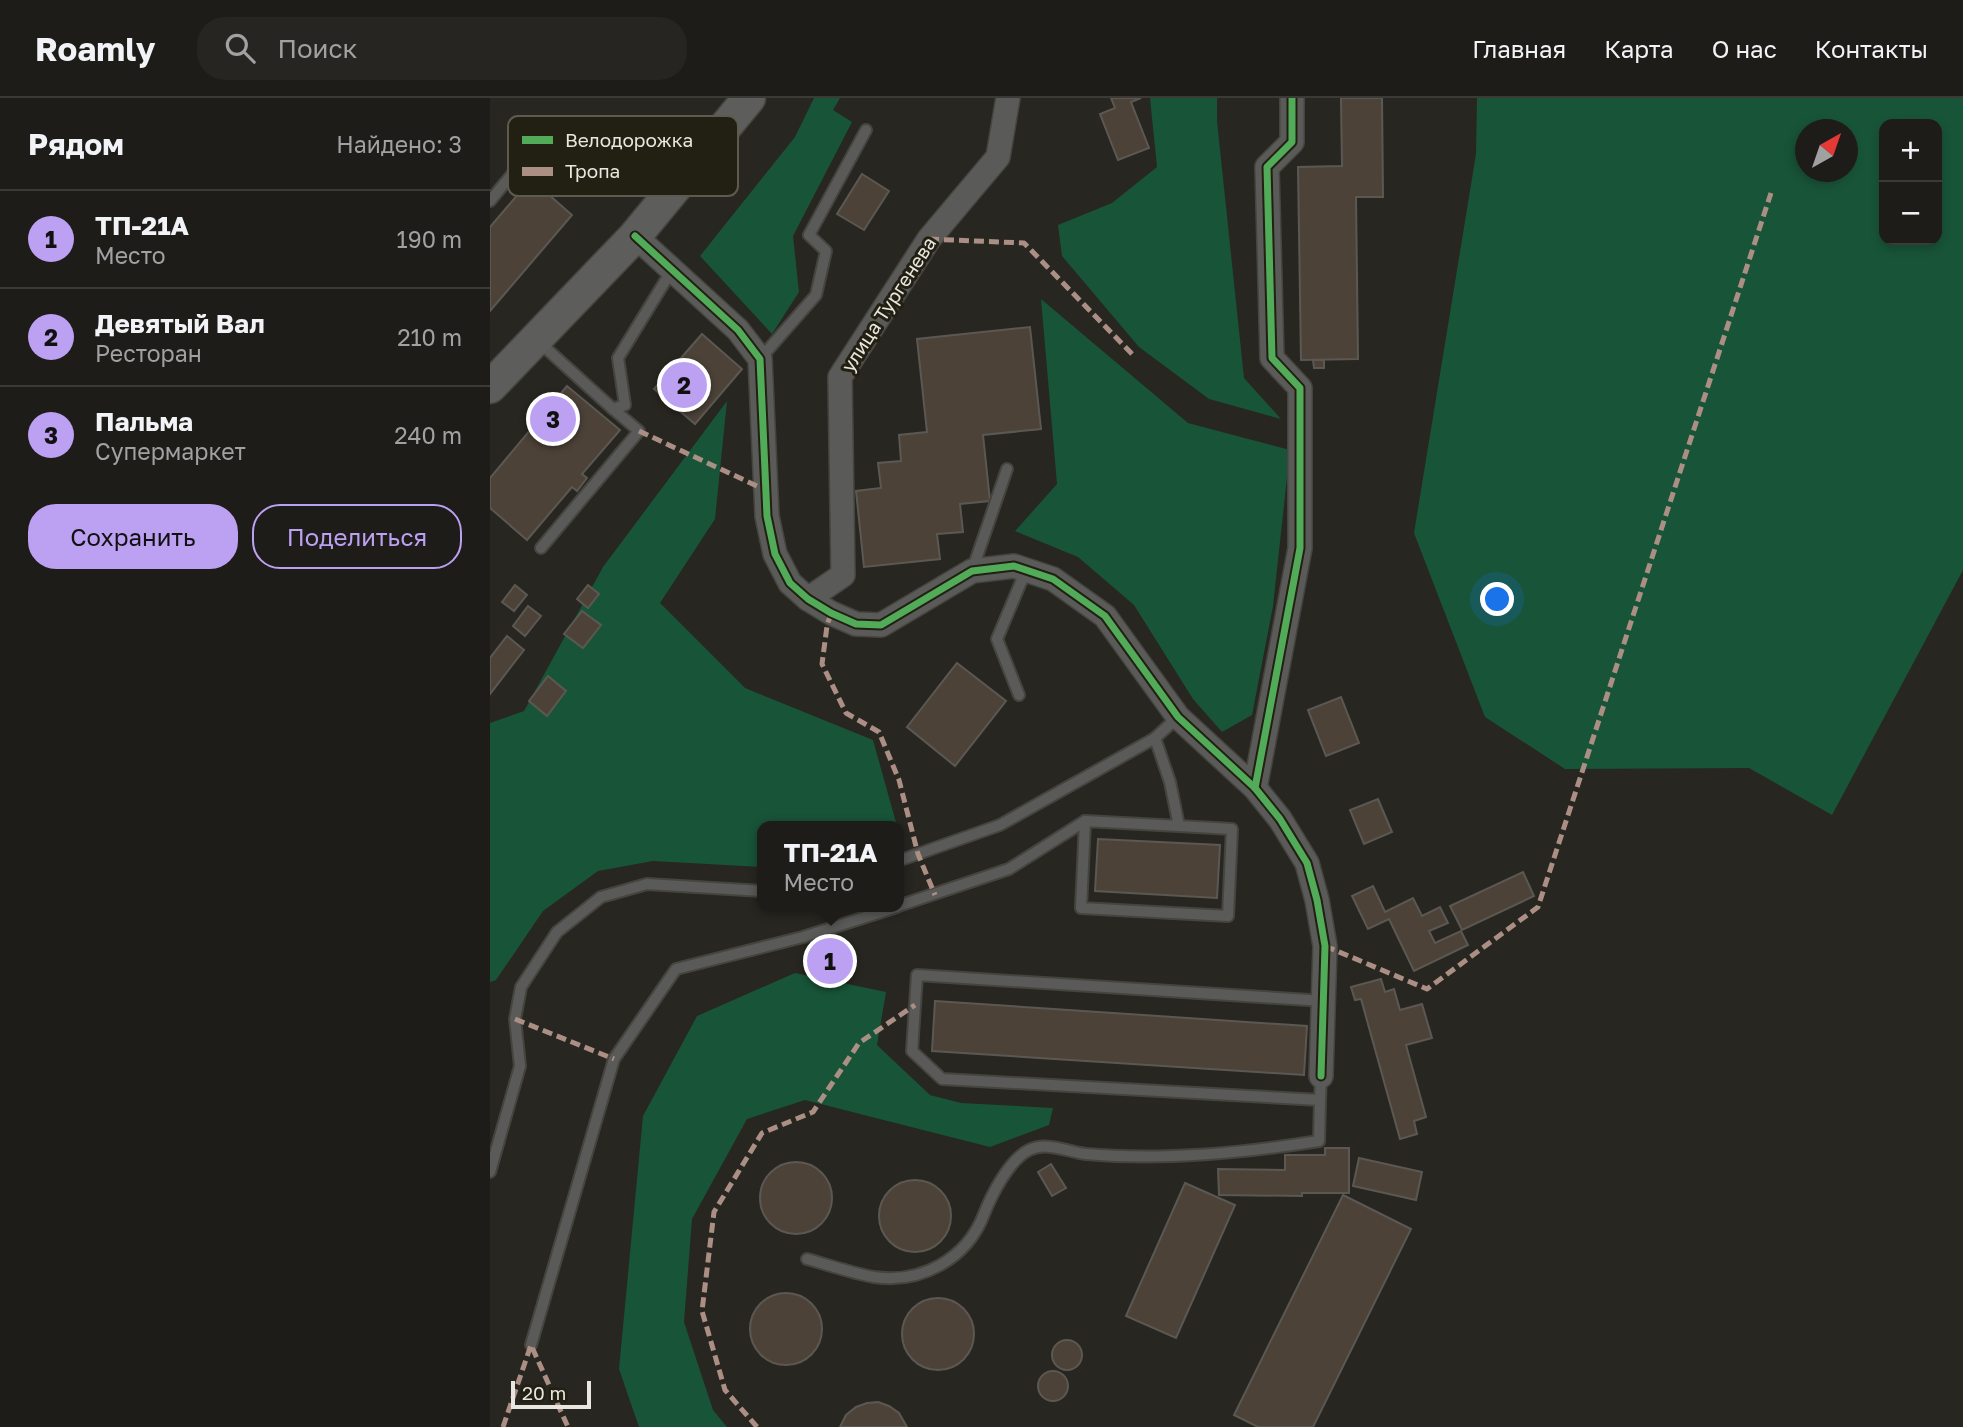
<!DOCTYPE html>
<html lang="ru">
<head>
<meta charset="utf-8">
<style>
	body { margin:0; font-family:"Golos Text",sans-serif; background:#262521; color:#f1f3f6 }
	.controls { position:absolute; right:21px; top:21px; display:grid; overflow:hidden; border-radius:14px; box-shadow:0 4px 10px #0003 }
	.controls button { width:63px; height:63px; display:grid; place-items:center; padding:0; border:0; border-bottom:2px solid #3c3a37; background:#1e1c18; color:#f1f3f6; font:35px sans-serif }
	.compass { position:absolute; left:1305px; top:21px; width:63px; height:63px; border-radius:50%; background:#1e1c18; box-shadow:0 4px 10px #0003; rotate:40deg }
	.scale { position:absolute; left:21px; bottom:18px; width:80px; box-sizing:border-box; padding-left:7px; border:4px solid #e8e6de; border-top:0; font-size:19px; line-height:24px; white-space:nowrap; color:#e8e6de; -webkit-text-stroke:5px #221f13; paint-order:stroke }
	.you { position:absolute; left:1008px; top:502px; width:24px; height:24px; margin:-18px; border:5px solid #fff; border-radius:50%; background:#1a73e8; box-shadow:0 0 0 10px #1a73e833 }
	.badge { display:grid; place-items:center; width:46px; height:46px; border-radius:50%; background:#bca0f2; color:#111; font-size:23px; font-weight:700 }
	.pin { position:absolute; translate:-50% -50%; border:4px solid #fff; box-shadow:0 2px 7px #0006 }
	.popup { position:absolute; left:267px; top:723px; width:147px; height:91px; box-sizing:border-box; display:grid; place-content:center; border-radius:14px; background:#1e1c18; filter:drop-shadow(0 2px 5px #0005); font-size:23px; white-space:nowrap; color:#a1a1a2 }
	.popup b { font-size:26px; color:#f1f3f6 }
	.popup::after { content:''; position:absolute; left:50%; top:100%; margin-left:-14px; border:14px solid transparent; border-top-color:#1e1c18 }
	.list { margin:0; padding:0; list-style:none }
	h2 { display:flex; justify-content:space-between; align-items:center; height:91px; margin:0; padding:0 28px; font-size:30px }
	h2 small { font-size:23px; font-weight:400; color:#a1a1a2 }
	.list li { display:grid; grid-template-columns:46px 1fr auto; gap:21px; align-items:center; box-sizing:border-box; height:98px; padding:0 28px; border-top:2px solid #3c3a37 }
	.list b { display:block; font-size:26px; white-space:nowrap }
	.list p { margin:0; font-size:23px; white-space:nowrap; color:#a1a1a2 }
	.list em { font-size:23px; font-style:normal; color:#a1a1a2 }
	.actions { display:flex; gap:14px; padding:21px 28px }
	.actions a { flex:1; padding:16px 0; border:2px solid #bca0f2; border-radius:28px; text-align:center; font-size:24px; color:#bca0f2 }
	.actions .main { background:#bca0f2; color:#111 }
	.icon { flex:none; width:38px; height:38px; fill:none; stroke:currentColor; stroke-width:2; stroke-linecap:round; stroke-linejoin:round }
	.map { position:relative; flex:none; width:1473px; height:1329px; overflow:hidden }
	header { display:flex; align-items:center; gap:42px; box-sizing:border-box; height:98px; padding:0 35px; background:#1e1c18; border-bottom:2px solid #3c3a37 }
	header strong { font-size:33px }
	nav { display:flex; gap:38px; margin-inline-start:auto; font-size:24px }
	.search { width:490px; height:63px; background:#262521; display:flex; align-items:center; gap:18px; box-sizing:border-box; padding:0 24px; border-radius:28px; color:#a1a1a2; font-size:26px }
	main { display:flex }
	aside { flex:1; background:#1e1c18 }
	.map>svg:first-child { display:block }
</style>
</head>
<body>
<header>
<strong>Roamly</strong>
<div class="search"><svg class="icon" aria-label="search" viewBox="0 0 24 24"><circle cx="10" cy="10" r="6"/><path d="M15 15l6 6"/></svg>Поиск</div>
<nav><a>Главная</a><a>Карта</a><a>О нас</a><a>Контакты</a></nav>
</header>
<main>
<aside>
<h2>Рядом<small>Найдено: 3</small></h2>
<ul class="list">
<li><span class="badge">1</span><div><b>ТП-21А</b><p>Место</p></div><em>190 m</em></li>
<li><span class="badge">2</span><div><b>Девятый Вал</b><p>Ресторан</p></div><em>210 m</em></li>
<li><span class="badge">3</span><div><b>Пальма</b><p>Супермаркет</p></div><em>240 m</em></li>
</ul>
<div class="actions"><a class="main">Сохранить</a><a>Поделиться</a></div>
</aside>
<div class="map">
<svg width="1473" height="1329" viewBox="0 0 1473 1329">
	<rect width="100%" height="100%" fill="#282620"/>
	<g fill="#185438" fill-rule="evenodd">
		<polygon points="324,0 350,0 343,12 362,24 303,138 309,194 282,236 210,158 305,39"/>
		<polygon points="660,0 727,0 727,23 754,280 791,321 719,301 649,249 572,158 568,127 622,105 667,69"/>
		<path d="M987,0H1473V472L1342,717L1259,670L1075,671L995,619L924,435L986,56ZM1394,26H1447V142H1394ZM1316,32H1358V74H1316Z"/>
		<polygon points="551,201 698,325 800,352 783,508 762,617 732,634 703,601 644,507 588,459 525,433 567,386"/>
		<polygon points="237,303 225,421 170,505 255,590 383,642 407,728 272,728 272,769 163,763 108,773 53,813 6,882 0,884 0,625 34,613 113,469"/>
		<polygon points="305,875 396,894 387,947 440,997 471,1005 563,1010 559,1027 500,1049 315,1002 257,1021 202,1121 194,1224 223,1312 237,1329 149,1329 129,1271 153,1018 207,918"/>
	</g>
	<g fill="#4c4238" stroke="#5b5853" stroke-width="2">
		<polygon points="621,0 651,0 641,4 659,50 628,62 610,16 625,10"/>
		<polygon points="851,0 892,0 893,99 866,99 868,261 811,262 808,69 852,68"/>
		<polygon points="372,76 399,93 374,132 347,116"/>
		<polygon points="41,81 82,117 0,213 0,129"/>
		<polygon points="540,229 551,331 493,337 500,403 470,406 473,434 447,436 450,461 374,469 366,393 391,390 388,365 411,363 409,337 437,334 427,241"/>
		<polygon points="212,236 252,271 205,326 164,291"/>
		<polygon points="823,262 834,262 834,270 824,270"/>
		<polygon points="77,288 130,332 92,376 97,380 87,393 82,389 37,442 0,410 0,380"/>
		<polygon points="25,487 37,497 24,513 12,504"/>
		<polygon points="98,487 109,496 98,510 87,501"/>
		<polygon points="38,508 51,518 35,538 23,528"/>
		<polygon points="92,513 111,527 93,550 74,536"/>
		<polygon points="17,538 34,552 0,596 0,560"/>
		<polygon points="467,565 516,603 465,668 417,629"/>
		<polygon points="58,578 76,593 57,618 39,603"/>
		<polygon points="851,599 869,645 836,658 818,612"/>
		<polygon points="888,701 902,734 874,746 860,712"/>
		<polygon points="608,741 730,747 727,800 605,793"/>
		<polygon points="1033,774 1044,798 972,832 960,808"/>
		<polygon points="883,788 895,814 923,800 932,818 950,809 958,825 939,833 945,845 971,833 978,847 924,873 899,821 878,831 862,798"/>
		<polygon points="322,845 365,856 358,881 315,871"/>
		<polygon points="891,881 895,894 904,891 910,912 932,906 942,940 916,947 936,1019 924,1023 927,1036 910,1041 871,901 865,902 861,889"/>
		<polygon points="445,903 817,928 814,977 442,953"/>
		<polygon points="835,1050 859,1050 859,1095 812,1095 812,1098 729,1097 728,1071 795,1072 795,1057 835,1057"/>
		<polygon points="869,1060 932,1074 926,1102 863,1088"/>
		<circle cx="306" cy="1100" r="36"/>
		<polygon points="561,1066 576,1090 562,1098 548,1074"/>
		<circle cx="425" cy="1118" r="36"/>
		<polygon points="695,1085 745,1107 686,1240 636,1218"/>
		<polygon points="853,1097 921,1131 823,1329 768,1329 744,1317"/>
		<circle cx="296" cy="1231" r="36"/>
		<circle cx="448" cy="1236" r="36"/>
		<circle cx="577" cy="1257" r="15"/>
		<circle cx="563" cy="1288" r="15"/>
		<polygon points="388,1304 399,1308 409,1315 417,1329 350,1329 356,1317 366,1309 377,1305"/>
	</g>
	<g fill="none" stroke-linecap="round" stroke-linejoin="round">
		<defs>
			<g id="service">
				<polyline points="0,103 60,30"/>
				<polyline points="49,244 123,311 135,307 128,260 182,172"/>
				<polyline points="270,261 326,197 336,153 319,137 376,32"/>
				<polyline points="51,450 149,333 123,311"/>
				<polyline points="482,473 517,371"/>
				<polyline points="529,597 507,541 531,484 539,473"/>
				<polyline points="665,640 680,684 689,728 595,723 591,810 738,818 742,731 689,728"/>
				<polyline points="408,763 510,727 665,640 688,619"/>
				<polyline points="408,808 519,771 595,723"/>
				<polyline points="831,978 830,1002 452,981 422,953 427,877 835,903"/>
				<polyline points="0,1074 30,968 25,921 31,889 67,834 111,799 157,786 272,793"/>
				<path d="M317,1161C339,1167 361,1175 384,1179C431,1186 477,1161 494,1116C502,1096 519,1062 539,1052C557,1043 578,1054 596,1056C673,1063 753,1055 829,1043L830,1002"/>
				<polyline points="41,1247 124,961 186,871 313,839 407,809"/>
			</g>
			<g id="minor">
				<polyline points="145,138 248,232 270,261 277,418 285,456 300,485 318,501 341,515 366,526 391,527 482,473 524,468 563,481 615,518 688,619 765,690 790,721 817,765 827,802 835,848 831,978"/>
				<polyline points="318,501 353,477 350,279 439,141 508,59 518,0"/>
				<polyline points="765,690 810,450 810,290 782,260 777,69 802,44 802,0"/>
			</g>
			<polyline id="secondary" points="0,289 145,138 259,0"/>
		</defs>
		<use href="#service" stroke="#46443f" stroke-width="14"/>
		<use href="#minor" stroke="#46443f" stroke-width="26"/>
		<use href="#secondary" stroke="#46443f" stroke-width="35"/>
		<use href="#service" stroke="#5a5b59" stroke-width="10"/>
		<use href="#minor" stroke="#5a5b59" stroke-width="23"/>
		<use href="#secondary" stroke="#5d5e5c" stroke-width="32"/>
		<g stroke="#ac8f84" stroke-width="5" stroke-dasharray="10 5" stroke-linecap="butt">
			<polyline points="439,141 534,145 643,257"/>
			<polyline points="149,333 267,388"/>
			<polyline points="341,515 337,528 332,566 356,615 389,634 409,682 428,756 445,797"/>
			<polyline points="835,848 937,891 1048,809 1281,95"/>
			<polyline points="25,921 124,961"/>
			<polyline points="13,1329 41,1247 78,1329"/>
			<polyline points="267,1329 235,1292 212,1213 224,1114 272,1035 323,1014 369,945 425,907"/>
		</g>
		<defs>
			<g id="cycleway">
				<polyline points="145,138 248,232 270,261 277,418 285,456 300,485 318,501 341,515 366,526 391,527 482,473 524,468 563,481 615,518 688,619 765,690 790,721 817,765 827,802 835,848 831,978"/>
				<polyline points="765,690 810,450 810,290 782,260 777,69 802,44 802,0"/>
			</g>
		</defs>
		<use href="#cycleway" stroke="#221f13" stroke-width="11"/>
		<use href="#cycleway" stroke="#51ab58" stroke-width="7"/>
	</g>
	<g text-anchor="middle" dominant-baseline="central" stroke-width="6" stroke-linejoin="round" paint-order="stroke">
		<g font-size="19" fill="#e8e6de" stroke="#221f13">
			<text transform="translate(398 206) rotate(-57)">улица Тургенева</text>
		</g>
	</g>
	<rect x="18" y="18" width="230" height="80" rx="10" fill="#221f13" stroke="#5d5b50" stroke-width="2"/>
	<rect x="32" y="38" width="31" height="8" fill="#51ab58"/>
	<rect x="32" y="69" width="31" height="9" fill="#ac8f84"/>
	<g font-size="19" fill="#e8e6de">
		<text x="75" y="49">Велодорожка</text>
		<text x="75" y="80">Тропа</text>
	</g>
</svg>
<div class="controls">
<button>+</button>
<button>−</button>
</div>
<svg class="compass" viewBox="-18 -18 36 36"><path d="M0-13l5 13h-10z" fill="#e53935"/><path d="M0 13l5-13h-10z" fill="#a1a1a2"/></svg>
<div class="scale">20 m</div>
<div class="you"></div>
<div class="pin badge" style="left:340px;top:863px">1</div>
<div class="popup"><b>ТП-21А</b>Место</div>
<div class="pin badge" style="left:194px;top:287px">2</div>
<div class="pin badge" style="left:63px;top:321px">3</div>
</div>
</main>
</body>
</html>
